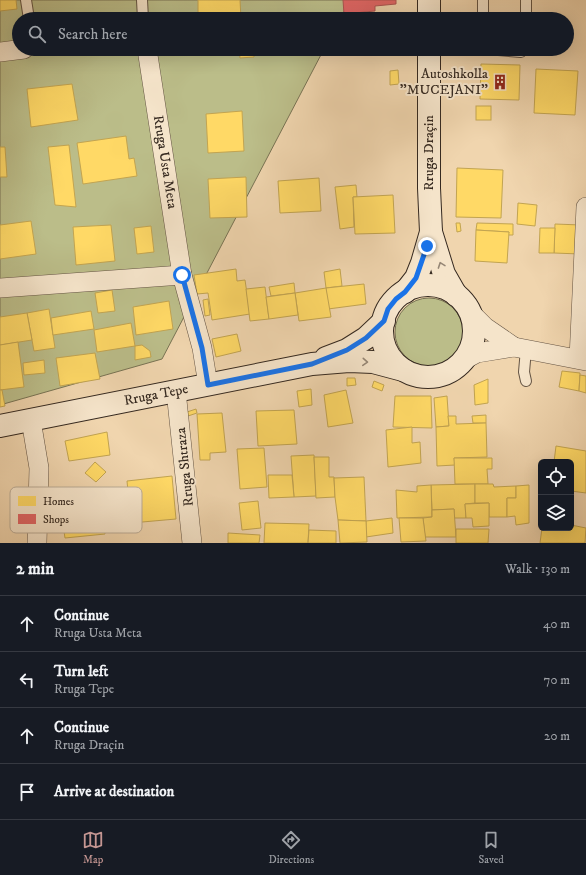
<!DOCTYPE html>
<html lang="en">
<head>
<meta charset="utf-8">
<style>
	body { margin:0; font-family:"IM FELL DW Pica",serif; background:#20242c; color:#f1f3f6 }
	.controls { position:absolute; right:12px; bottom:12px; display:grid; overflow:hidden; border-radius:6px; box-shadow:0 4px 16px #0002 }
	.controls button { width:36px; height:36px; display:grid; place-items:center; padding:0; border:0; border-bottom:1px solid #363941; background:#171b24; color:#f1f3f6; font:20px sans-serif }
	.stop { position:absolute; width:12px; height:12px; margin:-9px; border:3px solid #1a73e8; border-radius:50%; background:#fff }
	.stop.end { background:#1a73e8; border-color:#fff; box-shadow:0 1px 4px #0008 }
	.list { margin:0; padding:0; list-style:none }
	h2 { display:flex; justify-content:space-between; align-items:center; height:52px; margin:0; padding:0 16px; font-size:17px }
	h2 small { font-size:13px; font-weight:400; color:#9ea1a6 }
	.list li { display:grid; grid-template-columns:26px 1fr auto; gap:12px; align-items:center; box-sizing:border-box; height:56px; padding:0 16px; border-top:1px solid #363941 }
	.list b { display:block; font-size:15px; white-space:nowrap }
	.list p { margin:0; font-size:13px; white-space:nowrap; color:#9ea1a6 }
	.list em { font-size:13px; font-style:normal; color:#9ea1a6 }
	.icon { flex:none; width:22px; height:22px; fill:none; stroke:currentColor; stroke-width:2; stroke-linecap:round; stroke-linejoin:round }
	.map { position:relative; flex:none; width:586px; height:543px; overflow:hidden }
	.search { position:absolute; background:#171b24; box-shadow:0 4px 16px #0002; left:12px; right:12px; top:12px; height:44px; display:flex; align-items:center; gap:10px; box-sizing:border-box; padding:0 14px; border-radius:22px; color:#9ea1a6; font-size:15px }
	.sheet { height:276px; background:#171b24 }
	nav { display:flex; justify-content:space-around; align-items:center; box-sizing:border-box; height:56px; border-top:1px solid #363941; background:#171b24; font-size:11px; color:#9ea1a6 }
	nav a { display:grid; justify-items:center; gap:2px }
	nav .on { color:#c59692 }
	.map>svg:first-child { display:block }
</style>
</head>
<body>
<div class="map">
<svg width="586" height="543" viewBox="0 0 586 543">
	<rect width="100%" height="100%" fill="#f0d5ae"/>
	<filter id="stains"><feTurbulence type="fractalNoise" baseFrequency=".005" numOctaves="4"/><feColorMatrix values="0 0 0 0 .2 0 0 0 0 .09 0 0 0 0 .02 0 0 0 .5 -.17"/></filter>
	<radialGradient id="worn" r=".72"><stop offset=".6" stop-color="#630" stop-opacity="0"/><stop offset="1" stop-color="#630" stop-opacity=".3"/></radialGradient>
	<g fill="#bbbd89" stroke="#787354">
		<polygon points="0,0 350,0 340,19 19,19 19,49 324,49 162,359 0,405"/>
		<circle cx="429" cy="332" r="34"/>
	</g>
	<g fill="#ffd966" stroke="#c2a451">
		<polygon points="0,0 16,0 17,9 0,11"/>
		<polygon points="198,0 240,0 241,19 198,19"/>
		<polygon points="239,49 254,49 254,57 240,58"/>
		<polygon points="481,64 520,65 519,100 480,99"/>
		<polygon points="536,69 578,71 575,115 534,113"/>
		<polygon points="398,70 399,84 390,85 390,71"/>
		<polygon points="72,84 78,120 31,127 27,89"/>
		<rect x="476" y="106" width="15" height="14"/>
		<polygon points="242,111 244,151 208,153 206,114"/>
		<polygon points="126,136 129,159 134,158 137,176 83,184 77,143"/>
		<polygon points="69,145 76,207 55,205 48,147"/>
		<polygon points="0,147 5,147 7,177 0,177"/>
		<polygon points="457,168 503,170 501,218 456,217"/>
		<polygon points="246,177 247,217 210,218 208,179"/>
		<polygon points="319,178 321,211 280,213 278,181"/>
		<polygon points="356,185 357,197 353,197 354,227 340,229 335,187"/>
		<polygon points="393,195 395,233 355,234 353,197"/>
		<polygon points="518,203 537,205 535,226 517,224"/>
		<polygon points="31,221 36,254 0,259 0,225"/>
		<polygon points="456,223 460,223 461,231 457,232"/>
		<polygon points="477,223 513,224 513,235 508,235 509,232 476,230"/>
		<polygon points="555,224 581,225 580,254 554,253"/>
		<polygon points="111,225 115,261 76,265 73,227"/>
		<polygon points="151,226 154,252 137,254 134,228"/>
		<polygon points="540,228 555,228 554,253 539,253"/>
		<polygon points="476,230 509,232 507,263 475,261"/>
		<polygon points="236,269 237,281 245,280 250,314 212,320 208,293 197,294 194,275"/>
		<polygon points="340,269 342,286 326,288 324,272"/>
		<polygon points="294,283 295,293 271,296 269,287"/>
		<polygon points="364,284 366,304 328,309 326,288"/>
		<polygon points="265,287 269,319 250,321 246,289"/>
		<polygon points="326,288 331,317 299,321 295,293"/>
		<polygon points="112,290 115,311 98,313 95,293"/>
		<polygon points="295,293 298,315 269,319 266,297"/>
		<polygon points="208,299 210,315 205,316 203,300"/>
		<polygon points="169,301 173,329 136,335 133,307"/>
		<polygon points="49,309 55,348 34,351 27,313"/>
		<polygon points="91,311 94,329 53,335 51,318"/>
		<polygon points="27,313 32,340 0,345 0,317"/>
		<polygon points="131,323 135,346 97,352 94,330"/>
		<polygon points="237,334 241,351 216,357 212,339"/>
		<polygon points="18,342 24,387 0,390 0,345"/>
		<polygon points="142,345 150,351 151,357 135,360 135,346"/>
		<polygon points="95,353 100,379 60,386 56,358"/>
		<polygon points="44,360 45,373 24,375 23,363"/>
		<polygon points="562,371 580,373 579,391 559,387"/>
		<polygon points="580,375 586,376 586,393 579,391"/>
		<polygon points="347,378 355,378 356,385 347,386"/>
		<polygon points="488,379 488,403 475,405 474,385"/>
		<polygon points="374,381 384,385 382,391 372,387"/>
		<polygon points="311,389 312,405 299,407 297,391"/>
		<polygon points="0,390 2,390 5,406 0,407"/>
		<polygon points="346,390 353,423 328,427 324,395"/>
		<polygon points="395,396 431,396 432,428 393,427"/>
		<polygon points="447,396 449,426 436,427 434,398"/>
		<polygon points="196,409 197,413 185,417 184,413"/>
		<polygon points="294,410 297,444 258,446 256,411"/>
		<polygon points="222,413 226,452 210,453 210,460 200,460 197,414"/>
		<polygon points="486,415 486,423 473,423 472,416"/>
		<polygon points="448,416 456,416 456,424 486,423 487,457 454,458 455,465 437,466 436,427 449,426"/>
		<polygon points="412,427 412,443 420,442 421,463 388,467 386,430"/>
		<polygon points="107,432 110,455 69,461 65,441"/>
		<polygon points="556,446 586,451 586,493 571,491 571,462 554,462"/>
		<polygon points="264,448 267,487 240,489 237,449"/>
		<polygon points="314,455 316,496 294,497 291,456"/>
		<polygon points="314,457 329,457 329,477 334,477 335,497 316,498"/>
		<polygon points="454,458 492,458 492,469 487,469 488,484 455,484"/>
		<polygon points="95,462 106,472 96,482 85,473"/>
		<polygon points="268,475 292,475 294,497 269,498"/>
		<polygon points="172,476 176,519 131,523 127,481"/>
		<polygon points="364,477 366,521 338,520 335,497 334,478"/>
		<polygon points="475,484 475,503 465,504 466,518 454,518 454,509 432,510 431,485"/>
		<polygon points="475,484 493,484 494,487 516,486 516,498 507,498 507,517 489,517 489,503 475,503"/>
		<polygon points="431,485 432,517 397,518 396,490 417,492 417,486"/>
		<polygon points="529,485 529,523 516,525 515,516 507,517 507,498 516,498 516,486"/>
		<polygon points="100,494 105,534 65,538 59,499"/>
		<polygon points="258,501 261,528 242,530 239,503"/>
		<polygon points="489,503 489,526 473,527 472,518 466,518 465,504"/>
		<polygon points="454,509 456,537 425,537 423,518 432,517 432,510"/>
		<polygon points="392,518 393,533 366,537 366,521"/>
		<polygon points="399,518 423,518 426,541 401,542"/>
		<polygon points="338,520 366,521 367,542 340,543"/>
		<polygon points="265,523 309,524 308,543 264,543"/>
		<polygon points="571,525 586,528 585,543 540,543 542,528 571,528"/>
		<polygon points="456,529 489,529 488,543 456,543"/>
		<polygon points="309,530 336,531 336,543 308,543"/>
		<polygon points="228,533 260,535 259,543 228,543"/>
	</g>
	<polygon fill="#e06666" stroke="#ad5451" points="343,0 396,0 396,4 375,6 375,11 344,14"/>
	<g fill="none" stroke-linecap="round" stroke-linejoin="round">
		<defs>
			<g id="lane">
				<polyline points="26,0 29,19"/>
				<polyline points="142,0 143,19"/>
				<polyline points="483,19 483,0"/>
				<polyline points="526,19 526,0"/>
				<polyline points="486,49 521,52 523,49"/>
				<polyline points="429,50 462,49"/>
				<polyline points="526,381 524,372 526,349"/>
			</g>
			<g id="street">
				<polyline points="147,49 182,275 202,348 208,385"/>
				<polyline points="0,52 24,49"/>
				<polyline points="0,288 182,275"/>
				<polyline points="470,312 485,327 514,347"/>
				<polyline points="579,359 586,207"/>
				<polyline points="464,360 477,353 514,347 586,361"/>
				<polyline points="176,391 192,543"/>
				<polyline points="31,420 39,468 37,543"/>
			</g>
			<g id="secondary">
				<polyline points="429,0 429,19"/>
				<polyline points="429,49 429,188 431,232 444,274 456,295"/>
				<circle cx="428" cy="331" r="46"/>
				<polyline points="405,292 416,278 422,263 431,232"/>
				<polyline points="326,358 347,350 366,338 384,321"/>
				<polyline points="0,426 312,364 349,361 373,362 403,370"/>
			</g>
		</defs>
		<use href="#lane" stroke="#645444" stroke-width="12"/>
		<use href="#street" stroke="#645444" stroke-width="20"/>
		<use href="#secondary" stroke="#352920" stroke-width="24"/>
		<use href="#lane" stroke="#f5e4ca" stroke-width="10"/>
		<use href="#street" stroke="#f5e4ca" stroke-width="19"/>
		<use href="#secondary" stroke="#f5e4ca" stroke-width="22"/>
	</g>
	<defs><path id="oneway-chevron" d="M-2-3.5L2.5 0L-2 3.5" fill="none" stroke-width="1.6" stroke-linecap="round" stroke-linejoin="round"/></defs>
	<g stroke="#958675">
		<use href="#oneway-chevron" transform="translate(441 265) rotate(-110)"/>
		<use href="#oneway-chevron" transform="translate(365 362) rotate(4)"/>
	</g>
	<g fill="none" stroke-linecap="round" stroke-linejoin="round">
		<polyline stroke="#1a73e8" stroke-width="5" points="182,275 202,348 208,385 312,364 347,350 366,338 384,321 388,309 396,299 405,292 416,278 427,246"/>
	</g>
	<defs>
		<symbol id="building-bare" viewBox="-9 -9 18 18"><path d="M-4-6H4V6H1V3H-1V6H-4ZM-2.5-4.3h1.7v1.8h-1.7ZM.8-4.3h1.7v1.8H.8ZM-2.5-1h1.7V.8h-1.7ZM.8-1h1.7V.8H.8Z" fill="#8f2418" stroke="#f5e4ca" stroke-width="2.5" paint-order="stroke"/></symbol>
	</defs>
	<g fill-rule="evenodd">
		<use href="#building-bare" x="489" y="71" width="22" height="22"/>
	</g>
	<g text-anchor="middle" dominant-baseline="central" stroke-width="4" stroke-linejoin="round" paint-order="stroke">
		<g font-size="14" fill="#352920" stroke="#f5e4ca" text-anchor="end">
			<text x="488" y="74">Autoshkolla<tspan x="488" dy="16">"MUCEJANI"</tspan></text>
		</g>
		<g font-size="14" fill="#352920" stroke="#f5e4ca">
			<text transform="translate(429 153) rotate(-90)">Rruga Draçin</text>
			<text transform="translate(165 162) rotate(81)">Rruga Usta Meta</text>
			<text transform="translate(156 395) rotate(-11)">Rruga Tepe</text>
			<text transform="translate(185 467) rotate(-96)">Rruga Shtraza</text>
		</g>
	</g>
	<rect x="10" y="487" width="132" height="46" rx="6" fill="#f5e4ca" stroke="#bbac97" stroke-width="1"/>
	<rect x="18" y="496" width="18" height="10" fill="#ffd966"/>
	<rect x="18" y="514" width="18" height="10" fill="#e06666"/>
	<g font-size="11" fill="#352920">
		<text x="43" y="505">Homes</text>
		<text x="43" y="523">Shops</text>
	</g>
	<rect width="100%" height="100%" filter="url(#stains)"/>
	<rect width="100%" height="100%" fill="url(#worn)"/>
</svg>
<div class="controls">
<button><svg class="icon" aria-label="locate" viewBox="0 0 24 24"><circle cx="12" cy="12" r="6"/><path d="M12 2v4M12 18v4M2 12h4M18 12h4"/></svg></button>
<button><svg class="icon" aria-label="layers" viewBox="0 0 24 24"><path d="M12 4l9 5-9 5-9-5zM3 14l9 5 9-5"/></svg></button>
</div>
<div class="stop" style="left:182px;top:275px"></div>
<div class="stop end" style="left:427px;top:246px"></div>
<div class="search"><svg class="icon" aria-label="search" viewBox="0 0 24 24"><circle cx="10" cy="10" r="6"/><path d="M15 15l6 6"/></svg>Search here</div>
</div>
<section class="sheet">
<h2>2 min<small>Walk · 130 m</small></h2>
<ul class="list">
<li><svg class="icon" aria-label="ahead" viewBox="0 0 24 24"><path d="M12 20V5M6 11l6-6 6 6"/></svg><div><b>Continue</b><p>Rruga Usta Meta</p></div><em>40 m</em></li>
<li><svg class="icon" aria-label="left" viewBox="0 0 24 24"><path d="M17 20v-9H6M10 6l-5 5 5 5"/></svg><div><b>Turn left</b><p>Rruga Tepe</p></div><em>70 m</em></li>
<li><svg class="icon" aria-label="ahead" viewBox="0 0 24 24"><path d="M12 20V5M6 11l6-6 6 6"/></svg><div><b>Continue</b><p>Rruga Draçin</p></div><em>20 m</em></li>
<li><svg class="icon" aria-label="arrive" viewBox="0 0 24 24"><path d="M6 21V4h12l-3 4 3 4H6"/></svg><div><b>Arrive at destination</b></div></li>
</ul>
</section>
<nav>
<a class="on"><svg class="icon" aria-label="map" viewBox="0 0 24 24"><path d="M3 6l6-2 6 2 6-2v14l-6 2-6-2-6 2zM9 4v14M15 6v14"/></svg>Map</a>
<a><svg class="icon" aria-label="directions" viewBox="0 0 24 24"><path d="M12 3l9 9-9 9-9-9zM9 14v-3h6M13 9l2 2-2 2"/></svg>Directions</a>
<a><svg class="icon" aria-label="saved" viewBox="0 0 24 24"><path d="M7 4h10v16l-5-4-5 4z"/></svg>Saved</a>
</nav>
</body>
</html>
